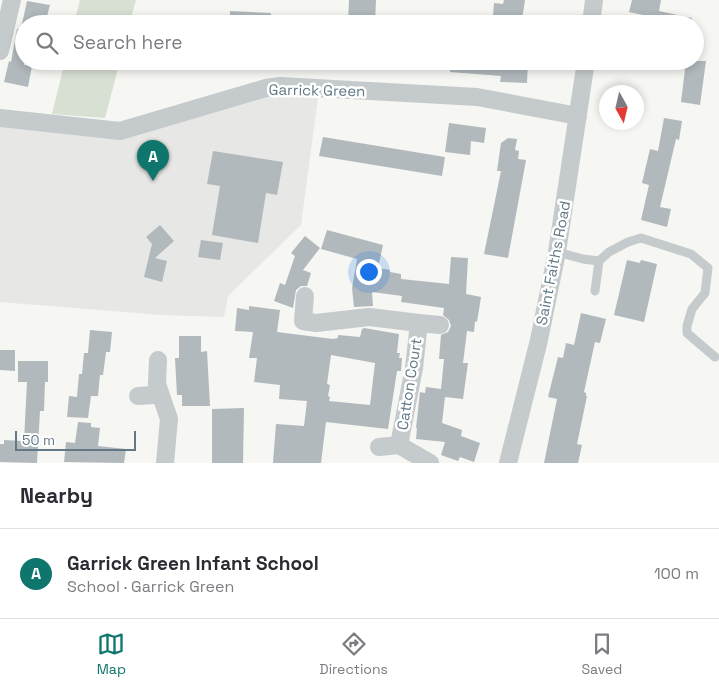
<!DOCTYPE html>
<html lang="en">
<head>
<meta charset="utf-8">
<style>
	body { margin:0; font-family:"Space Grotesk",sans-serif; background:#f7f7f7; color:#2b2b33 }
	.compass { position:absolute; left:599px; top:85px; width:45px; height:45px; border-radius:50%; background:#fff; box-shadow:0 2px 8px #0003; rotate:172deg }
	.scale { position:absolute; left:15px; bottom:12px; width:121px; box-sizing:border-box; padding-left:5px; border:2px solid #627886; border-top:0; font-size:14px; line-height:18px; white-space:nowrap; color:#627886; -webkit-text-stroke:4px #fff; paint-order:stroke }
	.you { position:absolute; left:368px; top:271px; width:18px; height:18px; margin:-12px; border:4px solid #fff; border-radius:50%; background:#1a73e8; box-shadow:0 0 0 8px #1a73e833 }
	.badge { display:grid; place-items:center; width:32px; height:32px; border-radius:50%; background:#0f766e; color:#fff; font-size:16px; font-weight:700 }
	.pin { position:absolute; translate:-50% -41px; filter:drop-shadow(0 1px 2px #0008) }
	.pin::after { content:''; position:absolute; top:26px; width:18px; height:15px; background:inherit; clip-path:polygon(0 0,100% 0,50% 100%) }
	.list { margin:0; padding:0; list-style:none }
	h2 { display:flex; justify-content:space-between; align-items:center; height:65px; margin:0; padding:0 20px; font-size:21px }
	h2 small { font-size:16px; font-weight:400; color:#7c7c81 }
	.list li { display:grid; grid-template-columns:32px 1fr auto; gap:15px; align-items:center; box-sizing:border-box; height:90px; padding:0 20px; border-top:1px solid #e1e1e2 }
	.list b { display:block; font-size:19px; white-space:nowrap }
	.list p { margin:0; font-size:16px; white-space:nowrap; color:#7c7c81 }
	.list em { font-size:16px; font-style:normal; color:#7c7c81 }
	.icon { flex:none; width:28px; height:28px; fill:none; stroke:currentColor; stroke-width:2; stroke-linecap:round; stroke-linejoin:round }
	.map { position:relative; flex:none; width:719px; height:463px; overflow:hidden }
	.search { position:absolute; background:#fff; box-shadow:0 2px 8px #0003; left:15px; right:15px; top:15px; height:55px; display:flex; align-items:center; gap:12px; box-sizing:border-box; padding:0 18px; border-radius:28px; color:#7c7c81; font-size:19px }
	.sheet { height:155px; background:#fff }
	nav { display:flex; justify-content:space-around; align-items:center; box-sizing:border-box; height:70px; border-top:1px solid #e1e1e2; background:#fff; font-size:14px; color:#7c7c81 }
	nav a { display:grid; justify-items:center; gap:2px }
	nav .on { color:#0f766e }
	.map>svg:first-child { display:block }
</style>
</head>
<body>
<div class="map">
<svg width="719" height="463" viewBox="0 0 719 463">
	<rect width="100%" height="100%" fill="#f6f6f2"/>
	<polygon fill="#e7e8e6" points="276,94 318,97 301,225 228,296 224,317 161,315 0,302 0,125 115,137"/>
	<g fill="#d8dfd3">
		<polygon points="80,0 136,0 129,24 74,24"/>
		<polygon points="65,61 120,61 105,118 52,114"/>
	</g>
	<g fill="#b1b9bd" fill-rule="evenodd">
		<polygon points="349,0 376,0 375,24 348,24"/>
		<polygon points="504,0 525,0 522,20 493,15 494,3 503,4"/>
		<polygon points="632,0 661,0 659,11 692,18 691,24 654,24 642,21 643,15 629,12"/>
		<polygon points="27,1 50,5 45,24 22,24"/>
		<polygon points="230,11 271,13 270,24 230,24"/>
		<polygon points="17,29 24,30 24,65 32,66 28,87 4,82 9,61 11,62"/>
		<polygon points="451,61 528,61 527,83 500,82 501,76 450,72"/>
		<polygon points="686,61 706,61 700,105 681,102"/>
		<polygon points="664,118 682,121 679,140 676,139 660,207 671,209 667,227 641,220 649,185 642,183 650,149 658,151"/>
		<polygon points="449,123 486,128 484,143 471,141 470,155 445,152"/>
		<polygon points="323,137 445,157 442,176 319,156"/>
		<polygon points="508,138 517,139 515,150 519,151 518,159 526,160 508,258 484,254 501,171 497,171 501,143"/>
		<polygon points="213,151 283,162 277,195 266,193 258,243 212,235 220,186 207,184"/>
		<polygon points="160,225 174,241 155,258 167,261 162,282 144,277 152,244 146,237"/>
		<polygon points="327,230 383,245 378,268 390,270 390,272 401,274 401,279 449,284 451,257 468,258 466,294 481,297 477,322 475,321 474,332 467,331 463,363 468,363 463,399 445,397 442,423 462,430 461,436 480,443 474,462 460,457 458,461 441,455 445,442 416,439 417,428 416,428 420,392 425,393 426,387 441,389 444,359 439,359 441,335 448,332 451,326 449,320 443,315 444,308 401,302 402,296 372,292 373,306 354,307 352,288 357,259 321,249"/>
		<polygon points="305,236 320,248 303,270 311,273 307,286 301,286 296,290 293,308 274,301 280,283 285,285 295,256 291,253"/>
		<polygon points="201,240 223,243 220,260 198,257"/>
		<polygon points="627,260 640,263 641,260 657,264 644,322 614,315"/>
		<path d="M249,306L280,310L277,332L333,339L338,338V335L360,337L362,329L364,328L399,334L397,353H400L399,358H402L401,371H397L388,429L326,422L321,463H273L276,424L304,426L307,401L279,399L280,385L254,382L257,358H249L253,332L235,331L237,308L249,310ZM331,355L375,363L370,405L329,401L330,397L328,396L330,385L327,384Z"/>
		<polygon points="581,313 606,319 600,343 595,342 584,392 586,393 586,396 587,396 577,444 582,445 578,463 544,463 557,399 548,397 558,357 563,358 566,343 574,345"/>
		<polygon points="90,330 112,332 110,352 106,352 103,375 100,375 98,396 91,396 88,418 67,417 69,396 77,397 79,374 82,374 84,353 88,353"/>
		<polygon points="179,336 201,336 201,352 207,351 210,406 182,406 182,395 177,395 175,358 179,358"/>
		<polygon points="0,350 15,350 15,371 0,370"/>
		<polygon points="18,361 48,361 48,382 45,382 44,411 40,411 37,463 0,462 0,444 4,444 4,440 24,441 27,382 18,382"/>
		<polygon points="244,408 243,463 212,463 212,409"/>
		<polygon points="78,422 91,423 91,427 100,428 98,446 126,449 124,463 64,462 66,442 75,443"/>
	</g>
	<g fill="none" stroke-linecap="round" stroke-linejoin="round">
		<g stroke="#c5cacc" stroke-width="9">
			<polyline points="557,252 583,259 599,261 609,252 628,242 641,238 691,254 708,268 705,293 692,309 687,326 687,333 715,357"/>
			<polyline points="595,291 599,261"/>
		</g>
		<g stroke="#c5cacc" stroke-width="18">
			<polyline points="591,24 594,0"/>
			<polyline points="0,51 12,0"/>
			<polyline points="0,118 120,131 266,88 280,86 477,97 578,116"/>
			<polyline points="305,296 303,321 316,323 369,317 419,323"/>
			<polyline points="158,360 157,384 169,419 165,463"/>
			<polyline points="138,396 154,395 160,393"/>
			<polyline points="399,445 414,368 419,323 440,325"/>
			<polyline points="379,447 399,445 430,463"/>
			<polyline points="508,463 539,340 557,252 586,61"/>
		</g>
	</g>
	<g text-anchor="middle" dominant-baseline="central" stroke-width="5" stroke-linejoin="round" paint-order="stroke">
		<g font-size="15" fill="#627886" stroke="#fff">
			<text transform="translate(317 90) rotate(1)">Garrick Green</text>
			<text transform="translate(553 263) rotate(-79)">Saint Faiths Road</text>
			<text transform="translate(409 384) rotate(-81)">Catton Court</text>
		</g>
	</g>
</svg>
<svg class="compass" viewBox="-18 -18 36 36"><path d="M0-13l5 13h-10z" fill="#e53935"/><path d="M0 13l5-13h-10z" fill="#7c7c81"/></svg>
<div class="scale">50 m</div>
<div class="you"></div>
<div class="pin badge" style="left:153px;top:181px">A</div>
<div class="search"><svg class="icon" aria-label="search" viewBox="0 0 24 24"><circle cx="10" cy="10" r="6"/><path d="M15 15l6 6"/></svg>Search here</div>
</div>
<section class="sheet">
<h2>Nearby<small></small></h2>
<ul class="list">
<li><span class="badge">A</span><div><b>Garrick Green Infant School</b><p>School · Garrick Green</p></div><em>100 m</em></li>
</ul>
</section>
<nav>
<a class="on"><svg class="icon" aria-label="map" viewBox="0 0 24 24"><path d="M3 6l6-2 6 2 6-2v14l-6 2-6-2-6 2zM9 4v14M15 6v14"/></svg>Map</a>
<a><svg class="icon" aria-label="directions" viewBox="0 0 24 24"><path d="M12 3l9 9-9 9-9-9zM9 14v-3h6M13 9l2 2-2 2"/></svg>Directions</a>
<a><svg class="icon" aria-label="saved" viewBox="0 0 24 24"><path d="M7 4h10v16l-5-4-5 4z"/></svg>Saved</a>
</nav>
</body>
</html>
